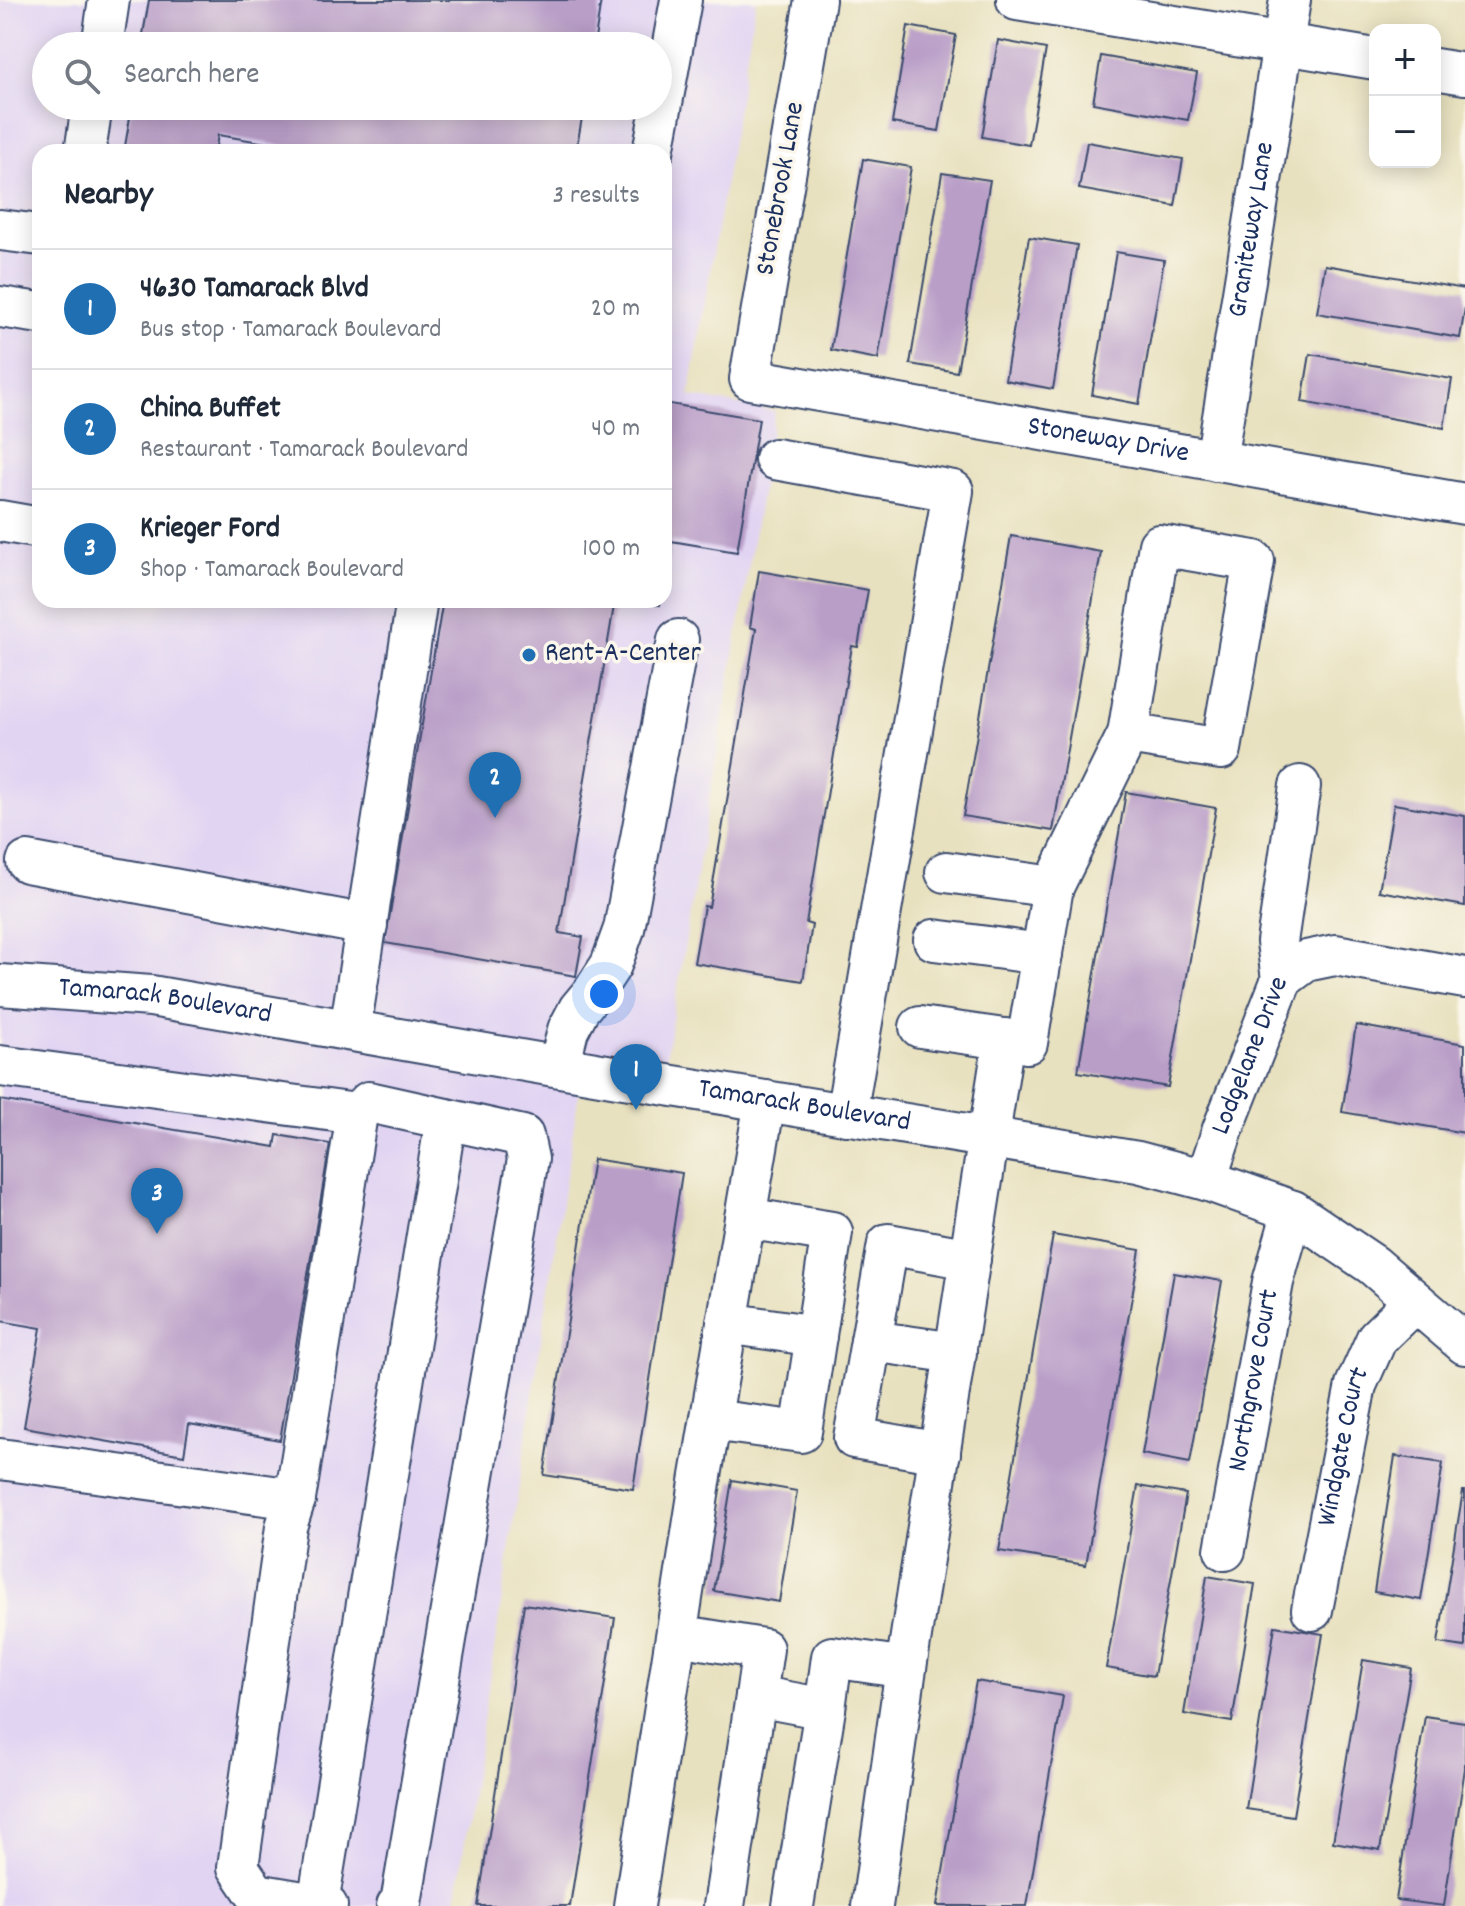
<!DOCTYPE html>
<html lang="en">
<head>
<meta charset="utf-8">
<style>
	body { margin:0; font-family:Dekko,sans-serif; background:#f6f6f7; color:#1f2937 }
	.controls { position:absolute; right:24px; top:24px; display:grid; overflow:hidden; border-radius:16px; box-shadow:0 4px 20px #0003 }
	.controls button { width:72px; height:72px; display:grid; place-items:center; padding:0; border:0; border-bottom:2px solid #e0e1e3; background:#fff; color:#1f2937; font:40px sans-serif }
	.you { position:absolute; left:604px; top:994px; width:28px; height:28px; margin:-20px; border:6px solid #fff; border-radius:50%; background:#1a73e8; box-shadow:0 0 0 12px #1a73e833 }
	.badge { display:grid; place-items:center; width:52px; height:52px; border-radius:50%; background:#1f6fb2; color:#fff; font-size:26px; font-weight:700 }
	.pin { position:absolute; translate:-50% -66px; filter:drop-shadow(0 2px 4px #0008) }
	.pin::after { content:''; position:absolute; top:42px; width:28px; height:24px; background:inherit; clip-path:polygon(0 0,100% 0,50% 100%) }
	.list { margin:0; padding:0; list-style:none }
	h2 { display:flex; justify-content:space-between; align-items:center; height:104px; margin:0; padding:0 32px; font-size:34px }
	h2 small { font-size:26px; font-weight:400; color:#747a83 }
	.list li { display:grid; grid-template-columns:52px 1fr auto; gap:24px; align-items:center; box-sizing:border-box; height:120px; padding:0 32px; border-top:2px solid #e0e1e3 }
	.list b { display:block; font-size:30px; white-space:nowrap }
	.list p { margin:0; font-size:26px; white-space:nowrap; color:#747a83 }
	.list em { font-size:26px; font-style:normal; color:#747a83 }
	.icon { flex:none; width:44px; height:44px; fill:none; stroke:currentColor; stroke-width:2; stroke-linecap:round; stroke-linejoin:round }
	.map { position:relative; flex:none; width:1465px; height:1906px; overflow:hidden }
	.search { position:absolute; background:#fff; box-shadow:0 4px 20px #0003; left:32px; top:32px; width:640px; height:88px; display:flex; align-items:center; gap:20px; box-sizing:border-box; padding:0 28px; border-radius:44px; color:#747a83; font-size:30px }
	.panel { position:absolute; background:#fff; box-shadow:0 4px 20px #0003; left:32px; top:144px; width:640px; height:464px; border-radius:24px }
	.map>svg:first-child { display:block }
</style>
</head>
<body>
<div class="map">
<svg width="1465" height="1906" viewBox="0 0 1465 1906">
	<rect width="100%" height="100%" fill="#fbf7ec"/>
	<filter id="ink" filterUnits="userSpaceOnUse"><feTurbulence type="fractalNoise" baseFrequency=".0125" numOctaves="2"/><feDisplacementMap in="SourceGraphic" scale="16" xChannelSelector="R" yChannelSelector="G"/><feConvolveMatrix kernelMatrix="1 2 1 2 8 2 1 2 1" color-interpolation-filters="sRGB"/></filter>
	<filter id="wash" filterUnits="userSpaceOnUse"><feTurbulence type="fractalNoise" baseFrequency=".006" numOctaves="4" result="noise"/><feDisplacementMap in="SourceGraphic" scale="32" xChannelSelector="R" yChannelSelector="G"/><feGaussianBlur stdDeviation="1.8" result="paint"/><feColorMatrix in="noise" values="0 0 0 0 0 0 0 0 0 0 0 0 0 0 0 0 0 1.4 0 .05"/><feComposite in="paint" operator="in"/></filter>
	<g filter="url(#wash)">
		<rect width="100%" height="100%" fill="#e8e1bf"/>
		<path fill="#e1d4f3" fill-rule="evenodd" d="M0,0H756L689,396L775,411L660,1092L581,1078L455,1906H0ZM46,46H658V106H46ZM40,152H664V600H40Z"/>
		<g id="blocks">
			<g fill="#b99ec8">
				<polygon points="149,0 601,0 594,46 141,46"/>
				<polygon points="908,26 956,35 939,131 892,123"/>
				<polygon points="998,40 1046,49 1029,145 982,137"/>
				<polygon points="1101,56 1197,73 1188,120 1093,103"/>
				<polygon points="132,106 584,106 576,152 320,152 218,135 215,152 124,152"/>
				<polygon points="1087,142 1183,159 1175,206 1079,189"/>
				<polygon points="863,159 911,167 878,359 831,350"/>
				<polygon points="942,173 990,180 957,372 910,364"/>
				<polygon points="1029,237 1077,245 1053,389 1005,380"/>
				<polygon points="1116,252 1164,260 1139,404 1092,395"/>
				<polygon points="1325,265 1465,289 1465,308 1460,338 1317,313"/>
				<polygon points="1310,354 1452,379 1444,428 1302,402"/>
				<polygon points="664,403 759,419 737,552 671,541 666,571 664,571"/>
				<polygon points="1011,536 1101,552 1053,831 963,816"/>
				<polygon points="759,571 868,590 858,647 852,646 806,923 812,925 803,981 694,963 704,906 709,907 756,629 750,627"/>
				<polygon points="443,600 615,600 559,933 583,937 576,976 385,943"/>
				<polygon points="640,600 661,600 660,605 640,602"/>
				<polygon points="1126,792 1216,808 1168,1087 1078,1072"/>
				<polygon points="1394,804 1465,816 1465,906 1379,891"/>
				<polygon points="1356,1025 1465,1044 1465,1133 1342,1112"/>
				<polygon points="0,1100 275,1147 277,1135 330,1144 280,1440 189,1424 184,1455 24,1427 41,1328 0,1321"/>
				<polygon points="593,1159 682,1173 633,1489 544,1475"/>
				<polygon points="1053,1235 1140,1250 1086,1565 999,1551"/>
				<polygon points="1174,1273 1222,1281 1190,1463 1142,1454"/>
				<polygon points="1395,1456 1443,1463 1421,1600 1374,1592"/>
				<polygon points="732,1480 797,1491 779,1602 714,1591"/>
				<polygon points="1138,1486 1186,1494 1154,1676 1106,1668"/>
				<polygon points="1463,1491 1465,1491 1465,1647 1438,1643"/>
				<polygon points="1207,1576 1255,1584 1232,1722 1184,1714"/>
				<polygon points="524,1604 615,1618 570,1906 478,1906"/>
				<polygon points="1275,1626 1323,1634 1293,1816 1246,1809"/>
				<polygon points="1363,1660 1411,1668 1380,1850 1333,1842"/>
				<polygon points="976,1681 1063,1696 1027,1906 937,1906"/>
				<polygon points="1425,1716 1465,1722 1465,1768 1444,1906 1396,1900"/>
			</g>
		</g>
	</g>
	<g filter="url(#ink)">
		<use href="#blocks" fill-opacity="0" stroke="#3a4a6d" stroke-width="2"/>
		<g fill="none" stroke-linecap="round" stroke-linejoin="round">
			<defs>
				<g id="minor">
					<path id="s1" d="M815,0L750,379L1465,504"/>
					<polyline points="1017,0 1375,59"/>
					<polyline points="102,46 109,0"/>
					<polyline points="1435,69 1465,74"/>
					<polyline points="85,152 92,106"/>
					<polyline points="653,152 681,0"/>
					<polyline points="0,230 40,235"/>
					<polyline points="0,307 40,313"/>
					<polyline points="775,459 953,491 846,1115"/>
					<path id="s2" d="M1216,461L1290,0"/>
					<polyline points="0,521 40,528"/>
					<polyline points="27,862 367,925"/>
					<polyline points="946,872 1053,887"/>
					<polyline points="934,940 1042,954"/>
					<polyline points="1282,979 1277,942 1300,786"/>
					<path id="s3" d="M0,985L151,996L618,1077L1138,1162L1206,1180L1293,1211L1373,1265L1465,1344"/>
					<polyline points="920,1027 1004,1039"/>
					<polyline points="350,1030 417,600"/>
					<polyline points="0,1066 357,1114"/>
					<polyline points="559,1066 568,1030 579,1009 594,991 611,965 624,929 678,640"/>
					<path id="s4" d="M1206,1180L1223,1129L1282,979L1306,961L1335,955L1465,978"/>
					<polyline points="727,1323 816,1336"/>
					<polyline points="871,1341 956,1353"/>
					<polyline points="711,1420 801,1432 832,1232 745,1218"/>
					<polyline points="940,1453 854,1438 888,1244 970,1259"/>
					<polyline points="0,1459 295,1499"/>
					<path id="s5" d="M1225,1550L1273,1282L1293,1211"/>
					<path id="s6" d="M1312,1610L1356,1385L1377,1338L1414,1302"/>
					<polyline points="677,1635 763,1649 756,1696 825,1709 832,1657 906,1668"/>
					<polyline points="318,1904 446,1119"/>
					<polyline points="327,1906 256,1894 238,1867 286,1527 295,1499 357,1114 369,1102 523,1136 528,1159 401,1903 397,1906"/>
					<polyline points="634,1906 701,1476 765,1101"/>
					<polyline points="724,1906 756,1696"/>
					<polyline points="793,1906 825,1709"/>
					<polyline points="872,1906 906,1668 1004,1039 1027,1043 1053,887 1128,734 1159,545 1254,561 1221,749 1128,734"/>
				</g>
			</defs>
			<use href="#minor" stroke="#3a4a6d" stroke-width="44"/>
			<use href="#minor" stroke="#fff" stroke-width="40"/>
		</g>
	</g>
	<circle fill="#1f6fb2" stroke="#fbf7ec" stroke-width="3" cx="529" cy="655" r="8"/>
	<g text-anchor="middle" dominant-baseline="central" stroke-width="7" stroke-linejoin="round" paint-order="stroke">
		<g font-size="28" fill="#1b2f5e" stroke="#fbf7ec">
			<text transform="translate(782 189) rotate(-80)">Stonebrook Lane</text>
			<text stroke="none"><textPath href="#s2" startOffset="234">Graniteway Lane</textPath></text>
			<text stroke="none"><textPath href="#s1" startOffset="748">Stoneway Drive</textPath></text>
			<text stroke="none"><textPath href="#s3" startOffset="166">Tamarack Boulevard</textPath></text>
			<text stroke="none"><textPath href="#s4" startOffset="132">Lodgelane Drive</textPath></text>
			<text stroke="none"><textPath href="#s3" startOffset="814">Tamarack Boulevard</textPath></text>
			<text stroke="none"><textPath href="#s5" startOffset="172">Northgrove Court</textPath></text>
			<text stroke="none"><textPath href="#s6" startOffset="166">Windgate Court</textPath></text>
		</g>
		<g font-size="28" fill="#1b2f5e" stroke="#fbf7ec" text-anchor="start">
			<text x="545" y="655">Rent-A-Center</text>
		</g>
	</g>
</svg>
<div class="controls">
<button>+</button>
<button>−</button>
</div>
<div class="you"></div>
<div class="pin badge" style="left:636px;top:1110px">1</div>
<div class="pin badge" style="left:495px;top:818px">2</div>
<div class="pin badge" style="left:157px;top:1234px">3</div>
<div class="search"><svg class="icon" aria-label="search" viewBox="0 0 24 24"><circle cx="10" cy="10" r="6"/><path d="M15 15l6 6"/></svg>Search here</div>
<section class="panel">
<h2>Nearby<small>3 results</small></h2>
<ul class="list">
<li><span class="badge">1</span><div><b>4630 Tamarack Blvd</b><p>Bus stop · Tamarack Boulevard</p></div><em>20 m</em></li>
<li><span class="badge">2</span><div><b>China Buffet</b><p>Restaurant · Tamarack Boulevard</p></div><em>40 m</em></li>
<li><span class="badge">3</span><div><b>Krieger Ford</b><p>Shop · Tamarack Boulevard</p></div><em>100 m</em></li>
</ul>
</section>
</div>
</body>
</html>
